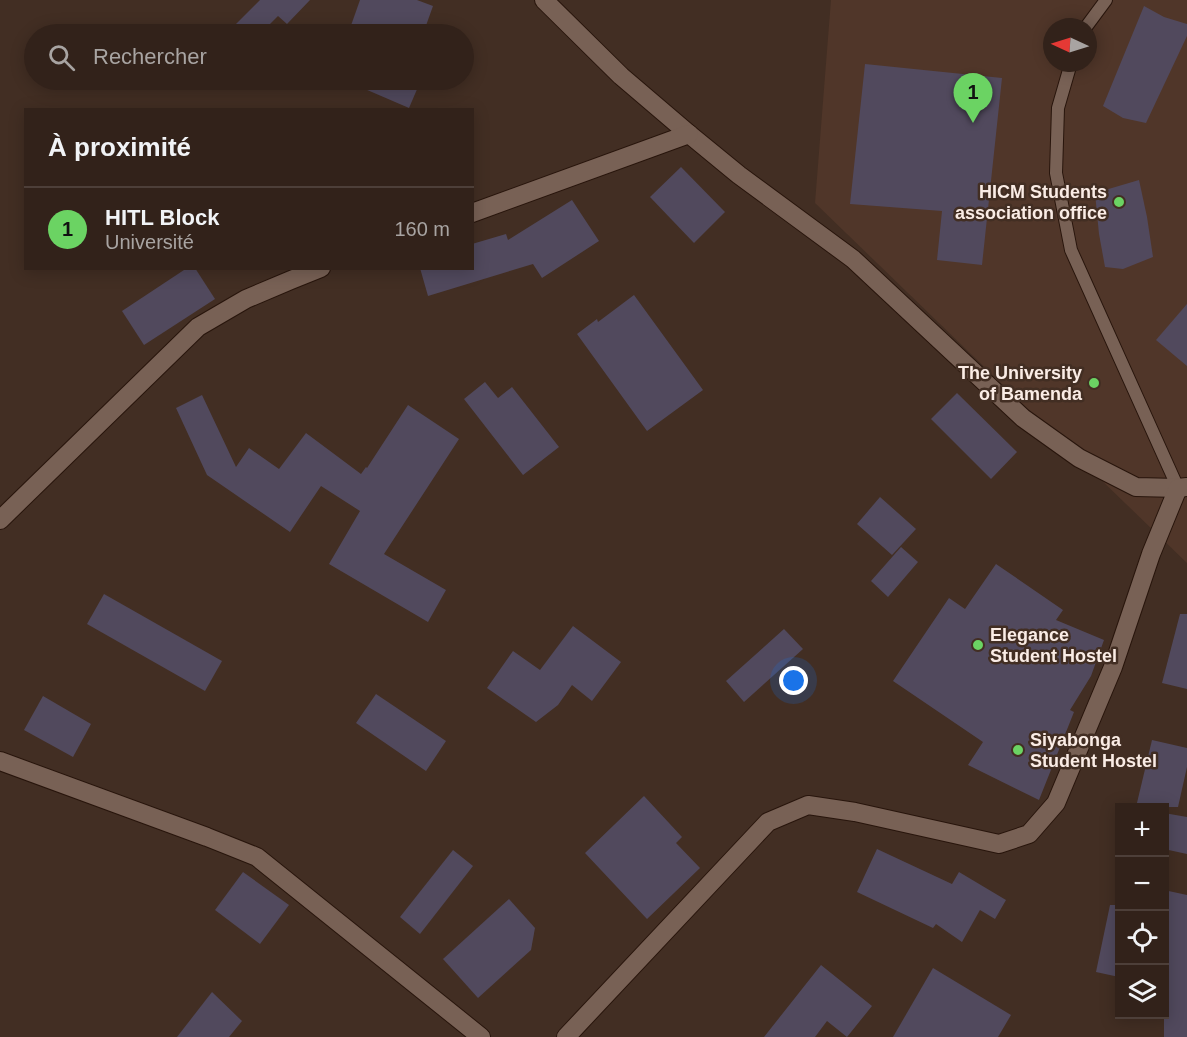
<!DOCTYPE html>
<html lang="fr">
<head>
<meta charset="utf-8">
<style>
	body { margin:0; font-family:Helvetica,sans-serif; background:#3a2a23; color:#f1f3f6 }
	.controls { position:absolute; right:18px; bottom:18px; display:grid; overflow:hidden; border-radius:0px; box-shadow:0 3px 15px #0003 }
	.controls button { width:54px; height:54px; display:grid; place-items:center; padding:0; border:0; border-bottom:2px solid #4d3f39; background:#32221a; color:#f1f3f6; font:30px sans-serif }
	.compass { position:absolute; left:1043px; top:18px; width:54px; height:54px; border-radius:50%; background:#32221a; box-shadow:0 3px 15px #0003; rotate:274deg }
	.you { position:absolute; left:794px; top:681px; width:21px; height:21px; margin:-15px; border:4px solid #fff; border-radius:50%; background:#1a73e8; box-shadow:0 0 0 9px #1a73e833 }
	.badge { display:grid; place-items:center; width:39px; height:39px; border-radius:50%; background:#6bd363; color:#111; font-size:20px; font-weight:700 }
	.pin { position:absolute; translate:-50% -50px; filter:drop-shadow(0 2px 3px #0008) }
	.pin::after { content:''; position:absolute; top:32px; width:21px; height:18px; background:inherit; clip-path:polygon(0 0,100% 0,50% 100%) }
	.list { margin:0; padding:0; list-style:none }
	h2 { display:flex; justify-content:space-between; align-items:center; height:78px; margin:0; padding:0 24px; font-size:26px }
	h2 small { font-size:20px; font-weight:400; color:#a8a4a2 }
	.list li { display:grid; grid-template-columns:39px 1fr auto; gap:18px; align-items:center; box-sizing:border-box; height:84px; padding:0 24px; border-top:2px solid #4d3f39 }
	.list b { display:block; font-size:22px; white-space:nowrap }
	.list p { margin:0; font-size:20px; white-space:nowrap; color:#a8a4a2 }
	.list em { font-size:20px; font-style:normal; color:#a8a4a2 }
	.icon { flex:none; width:33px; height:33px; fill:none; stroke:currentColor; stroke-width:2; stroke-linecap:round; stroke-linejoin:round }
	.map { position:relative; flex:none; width:1187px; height:1037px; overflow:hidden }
	.search { position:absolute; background:#32221a; box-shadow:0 3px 15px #0003; left:24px; top:24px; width:450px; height:66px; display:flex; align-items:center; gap:15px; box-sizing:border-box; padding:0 21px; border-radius:33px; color:#a8a4a2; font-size:22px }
	.panel { position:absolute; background:#32221a; box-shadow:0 3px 15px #0003; left:24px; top:108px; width:450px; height:162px; border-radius:0px }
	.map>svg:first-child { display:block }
</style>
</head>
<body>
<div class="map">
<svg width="1187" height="1037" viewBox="0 0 1187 1037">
	<rect width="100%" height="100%" fill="#422e23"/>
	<path fill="#503629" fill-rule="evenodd" d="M831,0H1187V563L815,203ZM1052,27H1088V63H1052Z"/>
	<g fill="#51495d">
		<polygon points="260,0 310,0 287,24 278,16 260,34 226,34"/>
		<polygon points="360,0 417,0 433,6 423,34 348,34"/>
		<polygon points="1144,6 1164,17 1187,24 1187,36 1146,123 1123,118 1103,106"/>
		<polygon points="865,64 1002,78 982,265 937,260 942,211 850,204"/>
		<polygon points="344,80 421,80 409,108"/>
		<polygon points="681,167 725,212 694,243 650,197"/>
		<polygon points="1139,180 1147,217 1153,257 1123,269 1105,267 1099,234 1095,193"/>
		<polygon points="572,200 599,241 542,278 533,264 428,296 420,268 472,268 472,244 506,234 508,240"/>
		<polygon points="187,268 195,268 215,299 144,345 122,311"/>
		<polygon points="634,295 703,390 647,431 577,334 597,319 598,322"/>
		<polygon points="1187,304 1187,366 1156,340"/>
		<polygon points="485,382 498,398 512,387 559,447 523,475 464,399"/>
		<polygon points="957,393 1017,452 991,479 931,419"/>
		<polygon points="202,395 236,467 249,448 279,469 306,433 361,474 366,467 367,468 408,405 459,439 384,554 446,590 428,622 329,564 360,511 321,486 290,532 207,475 176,408"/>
		<polygon points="880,497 916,529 892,555 857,524"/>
		<polygon points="901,547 918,562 888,597 871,581"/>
		<polygon points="996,564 1063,610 1056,620 1104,640 1091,676 1070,710 1074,712 1039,800 968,765 983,742 893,681 949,598 965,609"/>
		<polygon points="104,594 222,661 205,691 87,624"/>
		<polygon points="1180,614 1187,614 1187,689 1162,683"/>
		<polygon points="573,626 621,662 592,701 572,685 558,705 536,722 487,688 513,651 540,670"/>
		<polygon points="784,629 803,649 744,702 726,681"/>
		<polygon points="376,694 446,741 426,771 356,723"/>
		<polygon points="43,696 91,724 73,757 24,730"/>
		<polygon points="1152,740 1187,748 1187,767 1178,807 1136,807"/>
		<polygon points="644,796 682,837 676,843 700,868 647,919 585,853"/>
		<polygon points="1164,813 1187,817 1187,854 1164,849"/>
		<polygon points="877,849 952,884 959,872 1006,900 995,919 980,910 962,942 936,924 933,928 857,892"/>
		<polygon points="453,850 473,866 420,934 400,917"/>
		<polygon points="243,872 289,905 260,944 215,910"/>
		<polygon points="1164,890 1187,895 1187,1037 1164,1037"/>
		<polygon points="509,899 535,928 531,950 478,998 443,959"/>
		<polygon points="1110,905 1119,905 1119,977 1096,972"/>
		<polygon points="821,965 872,1006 847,1037 827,1021 815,1037 764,1037"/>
		<polygon points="933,968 1011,1015 998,1037 893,1037"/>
		<polygon points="212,992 242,1021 229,1037 177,1037"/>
	</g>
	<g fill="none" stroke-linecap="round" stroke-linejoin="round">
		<defs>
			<g id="lane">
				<polyline points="1086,27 1106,0"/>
				<polyline points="1071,63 1058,108 1056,173 1071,250 1178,488"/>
			</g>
			<g id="street">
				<polyline points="544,0 621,76 689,134 739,175 853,259 1023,418 1079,458 1136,487 1178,488 1187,487"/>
				<polyline points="472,213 689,134"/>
				<polyline points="0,520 198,327 246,299 291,280 321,268"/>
				<polyline points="0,761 207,837 257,857 481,1037"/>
				<polyline points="566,1037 768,822 808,805 855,812 999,844 1029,834 1056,803 1113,667 1151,554 1178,488"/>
			</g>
		</defs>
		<use href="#lane" stroke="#28150c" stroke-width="14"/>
		<use href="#street" stroke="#28150c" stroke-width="20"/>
		<use href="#lane" stroke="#786155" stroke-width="12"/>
		<use href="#street" stroke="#786155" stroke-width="18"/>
	</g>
	<g fill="#6bd363" stroke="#422e23" stroke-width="2">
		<circle cx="1119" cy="202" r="6"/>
		<circle cx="1094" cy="383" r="6"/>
		<circle cx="978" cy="645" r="6"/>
		<circle cx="1018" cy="750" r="6"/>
	</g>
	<g text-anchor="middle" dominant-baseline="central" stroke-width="5" stroke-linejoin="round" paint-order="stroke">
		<g font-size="18" font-weight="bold" fill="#faece5" stroke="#422e23" text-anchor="end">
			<text x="1107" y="192">HICM Students<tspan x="1107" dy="21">association office</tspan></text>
			<text x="1082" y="373">The University<tspan x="1082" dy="21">of Bamenda</tspan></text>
			<text x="990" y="635" text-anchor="start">Elegance<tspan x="990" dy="21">Student Hostel</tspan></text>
			<text x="1030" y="740" text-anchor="start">Siyabonga<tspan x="1030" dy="21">Student Hostel</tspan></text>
		</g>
	</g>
</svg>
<div class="controls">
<button>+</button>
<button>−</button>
<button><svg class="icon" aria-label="locate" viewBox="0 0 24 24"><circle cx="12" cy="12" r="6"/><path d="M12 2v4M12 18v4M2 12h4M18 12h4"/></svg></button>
<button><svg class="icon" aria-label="layers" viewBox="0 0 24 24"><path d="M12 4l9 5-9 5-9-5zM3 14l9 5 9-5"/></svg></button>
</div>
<svg class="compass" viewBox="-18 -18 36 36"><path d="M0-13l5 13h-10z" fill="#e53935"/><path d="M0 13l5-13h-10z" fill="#a8a4a2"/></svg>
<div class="you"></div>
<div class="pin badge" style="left:973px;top:123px">1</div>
<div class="search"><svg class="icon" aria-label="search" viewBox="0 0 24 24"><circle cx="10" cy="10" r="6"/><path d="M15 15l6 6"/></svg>Rechercher</div>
<section class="panel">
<h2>À proximité<small></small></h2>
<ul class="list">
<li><span class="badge">1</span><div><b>HITL Block</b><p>Université</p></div><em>160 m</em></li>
</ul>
</section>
</div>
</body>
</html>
